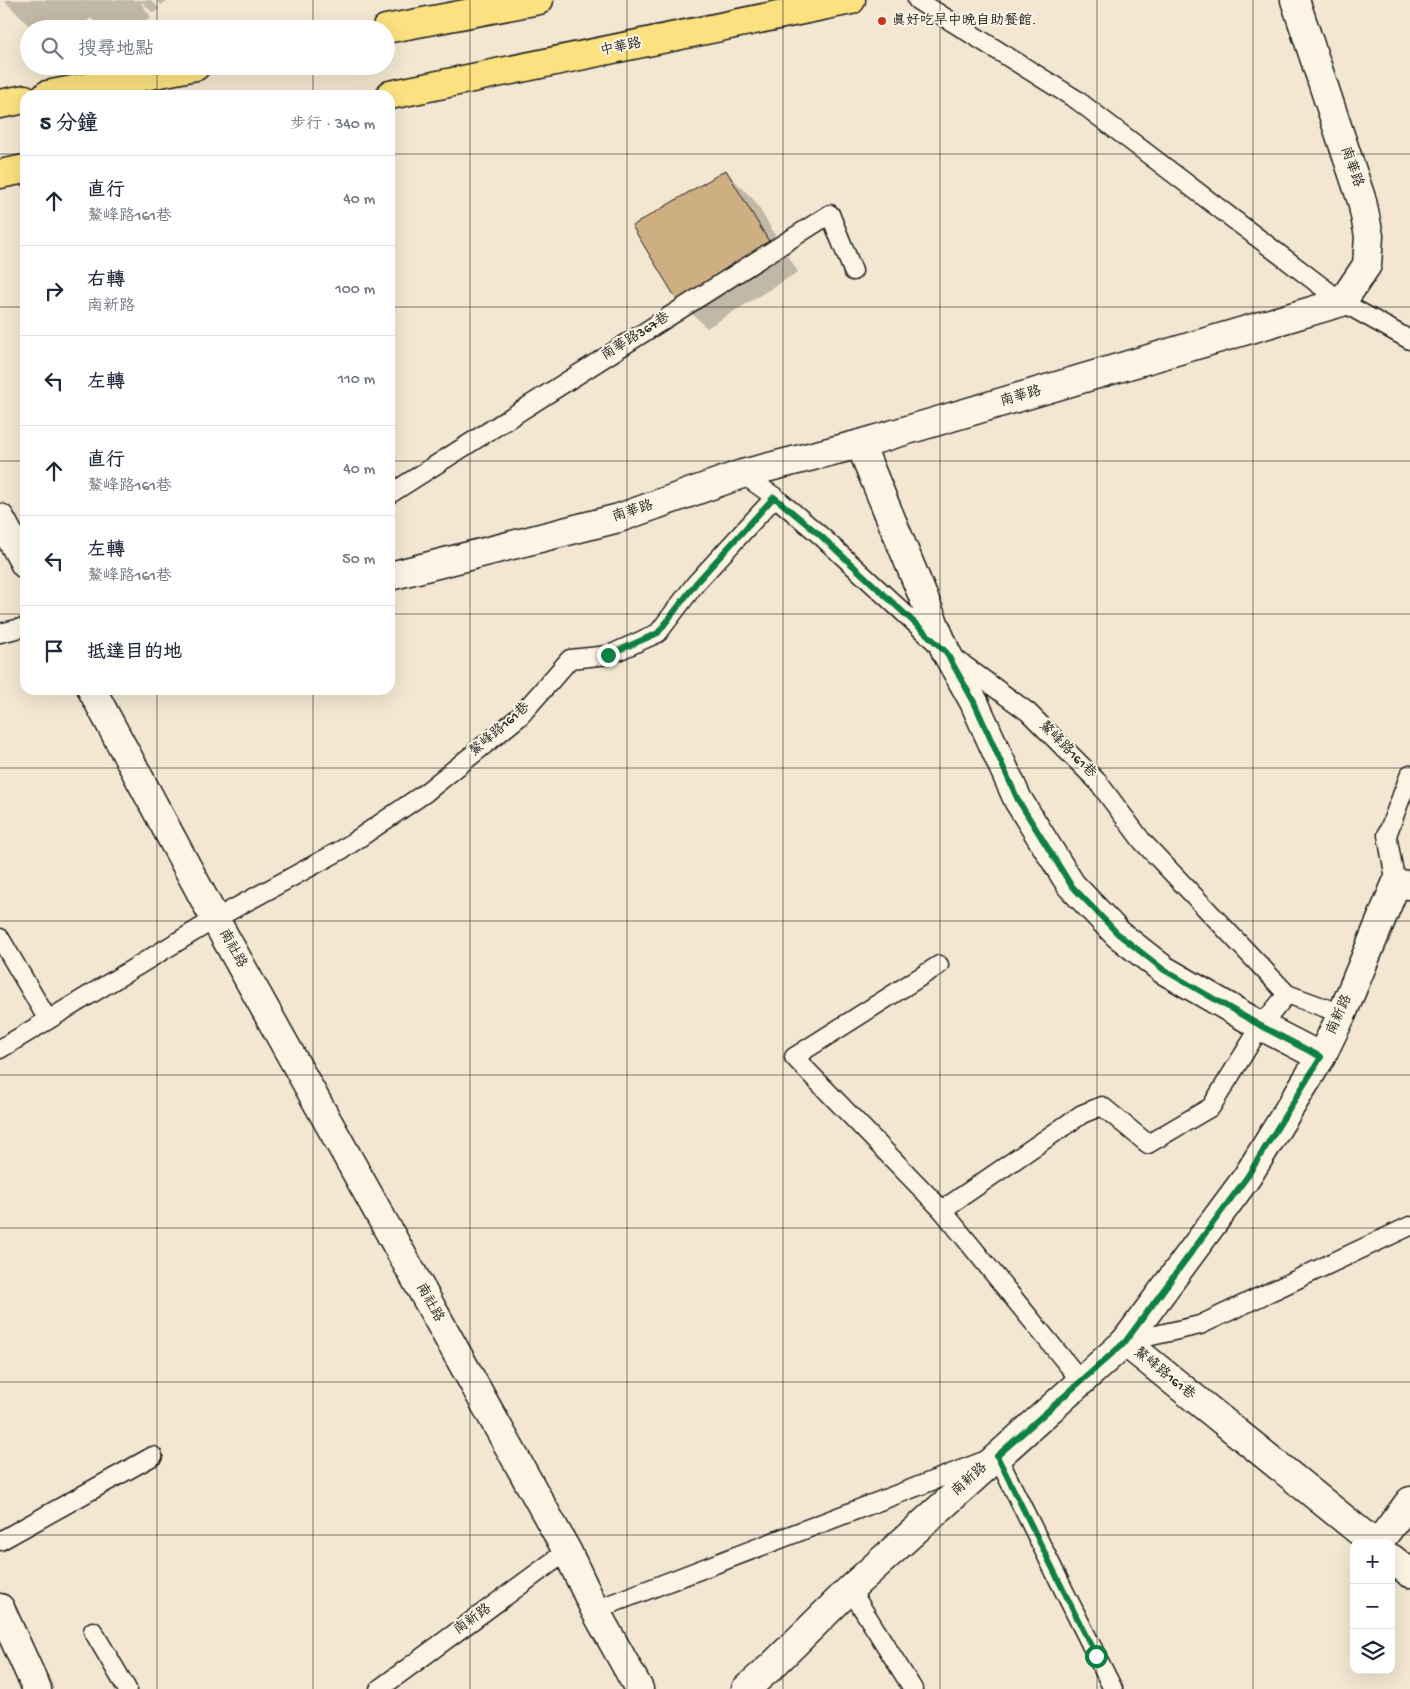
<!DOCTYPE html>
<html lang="zh-TW">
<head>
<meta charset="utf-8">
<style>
	body { margin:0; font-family:"Gochi Hand","LXGW WenKai TC",sans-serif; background:#f2f2f3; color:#1f2937 }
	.controls { position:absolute; right:15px; bottom:15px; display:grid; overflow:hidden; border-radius:10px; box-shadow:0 5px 20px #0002 }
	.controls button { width:45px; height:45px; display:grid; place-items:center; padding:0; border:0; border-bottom:1px solid #e0e1e3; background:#fff; color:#1f2937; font:25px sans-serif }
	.stop { position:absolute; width:15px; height:15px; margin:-11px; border:4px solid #0b8043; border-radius:50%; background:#fff }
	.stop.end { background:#0b8043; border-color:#fff; box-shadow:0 1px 5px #0008 }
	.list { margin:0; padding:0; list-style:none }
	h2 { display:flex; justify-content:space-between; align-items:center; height:65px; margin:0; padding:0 20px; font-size:21px }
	h2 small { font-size:16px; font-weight:400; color:#747a83 }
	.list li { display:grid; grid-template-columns:32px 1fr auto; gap:15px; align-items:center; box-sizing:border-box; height:90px; padding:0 20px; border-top:1px solid #e0e1e3 }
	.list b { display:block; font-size:19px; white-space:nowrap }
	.list p { margin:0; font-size:16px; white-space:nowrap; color:#747a83 }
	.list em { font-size:16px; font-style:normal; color:#747a83 }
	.icon { flex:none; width:28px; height:28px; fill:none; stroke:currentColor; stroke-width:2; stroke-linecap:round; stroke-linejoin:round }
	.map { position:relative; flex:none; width:1410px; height:1689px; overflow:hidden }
	.search { position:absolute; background:#fff; box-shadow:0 5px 20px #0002; left:20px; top:20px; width:375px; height:55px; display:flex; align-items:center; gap:12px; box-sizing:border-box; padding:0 18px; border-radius:28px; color:#747a83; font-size:19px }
	.panel { position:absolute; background:#fff; box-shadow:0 5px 20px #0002; left:20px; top:90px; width:375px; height:605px; border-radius:15px }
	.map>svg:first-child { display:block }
</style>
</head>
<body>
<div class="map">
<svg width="1410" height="1689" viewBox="0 0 1410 1689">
	<rect width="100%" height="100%" fill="#f3e7d1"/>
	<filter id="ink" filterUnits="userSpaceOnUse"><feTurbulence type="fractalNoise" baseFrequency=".02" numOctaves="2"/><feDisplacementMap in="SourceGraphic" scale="10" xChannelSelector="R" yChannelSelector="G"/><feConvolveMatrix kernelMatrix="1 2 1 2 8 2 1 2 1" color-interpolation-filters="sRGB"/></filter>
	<g filter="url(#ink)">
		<g fill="#0003">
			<polygon points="4,0 151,0 160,9 153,13 142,2 141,3 151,17 134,29 102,29 91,18 76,29 32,29"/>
			<polygon points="156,0 168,0 161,5"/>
			<polygon points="725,171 754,200 798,272 707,328 678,300 634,227"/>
		</g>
		<polygon fill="#cdaf82" stroke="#1c1c1c" points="726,170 770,243 677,300 632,226"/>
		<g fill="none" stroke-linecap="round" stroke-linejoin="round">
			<defs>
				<g id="service">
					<polyline points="917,0 1077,100 1342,302 1410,340"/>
					<polyline points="742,474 775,497 821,536 946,652 1028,712 1098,782 1142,841 1287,994 1342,1014"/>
					<polyline points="390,494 830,214 853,271"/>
					<polyline points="0,633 25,627"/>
					<polyline points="1396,884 1387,835 1410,774"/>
					<polyline points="0,938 48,1020"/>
					<polyline points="939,965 794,1057 942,1210 1081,1381"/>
					<polyline points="0,1049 215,919 343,849 425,793 519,717 570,659 609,655 658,633 696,583 775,497"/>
					<polyline points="942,1210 1082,1114 1102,1106 1148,1144 1211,1107 1261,1026 1287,994"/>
					<polyline points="1125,1342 1200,1325 1410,1226"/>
					<polyline points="0,1541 153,1456"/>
					<polyline points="850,1589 913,1689"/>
					<polyline points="595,1610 997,1456 1113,1689"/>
					<polyline points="93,1631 127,1689"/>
					<polyline points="379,1689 567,1551"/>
				</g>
				<g id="minor">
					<polyline points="860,444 946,652 974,702 1018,800 1071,885 1118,934 1164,970 1261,1026 1321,1057"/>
					<polyline points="0,518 25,564"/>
					<polyline points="390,576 619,518 742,474 860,444 1342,302 1367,265 1369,236 1362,201 1295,0"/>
					<polyline points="92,690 215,919 567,1551 595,1610 639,1689"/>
					<polyline points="1125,1342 1374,1543"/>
					<polyline points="1378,1543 1410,1501"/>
					<polyline points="1391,1558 1410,1573"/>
					<polyline points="0,1608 37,1689"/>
					<polyline points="746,1689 772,1666 850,1589 1125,1342 1247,1177 1321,1057 1342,1014 1396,884 1410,885"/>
				</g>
				<g id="primary">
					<polyline points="386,29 539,0"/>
					<polyline points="47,95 196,66"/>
					<polyline points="390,95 851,0"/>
					<polyline points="0,104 25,99"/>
					<polyline points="0,174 25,169"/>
				</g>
			</defs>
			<use href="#service" stroke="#1c1c1c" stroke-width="21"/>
			<use href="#minor" stroke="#1c1c1c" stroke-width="31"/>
			<use href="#primary" stroke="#1c1c1c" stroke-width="31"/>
			<use href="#service" stroke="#fcf5e5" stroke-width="18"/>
			<use href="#minor" stroke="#fcf5e5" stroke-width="28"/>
			<use href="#primary" stroke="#fbe180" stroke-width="28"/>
		</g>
	</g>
	<g fill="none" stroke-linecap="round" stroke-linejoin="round" filter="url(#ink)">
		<polyline stroke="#0b8043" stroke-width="6" points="608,655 658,633 696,583 774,497 821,536 946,652 974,702 1018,800 1071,885 1118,934 1164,970 1261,1026 1321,1057 1247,1177 1125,1342 997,1456 1096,1656"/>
	</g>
	<path fill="none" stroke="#1c1c1c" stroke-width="1" stroke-opacity="0.55" d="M157,0V29M313,0V29M470,0V1689M627,0V1689M783,0V1689M940,0V1689M1097,0V1689M1253,0V1689M157,66V95M313,66V95M0,154H25M390,154H1410M0,307H25M390,307H1410M0,461H25M390,461H1410M0,614H25M390,614H1410M157,690V1689M313,690V1689M0,768H1410M0,921H1410M0,1075H1410M0,1228H1410M0,1382H1410M0,1535H1410"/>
	<circle fill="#c8321e" stroke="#fcf5e5" stroke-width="2" cx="882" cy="21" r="5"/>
	<g text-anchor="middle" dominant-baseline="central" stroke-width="4" stroke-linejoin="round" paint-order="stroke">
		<g font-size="14" fill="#1c1c1c" stroke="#fcf5e5" text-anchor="start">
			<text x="892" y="21">真好吃早中晚自助餐館.</text>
		</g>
		<g font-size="14" fill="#1c1c1c" stroke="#fcf5e5">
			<text transform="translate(621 48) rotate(-12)">中華路</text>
			<text transform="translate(1351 167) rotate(71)">南華路</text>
			<text transform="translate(636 337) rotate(-32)">南華路367巷</text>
			<text transform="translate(1021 397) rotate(-16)">南華路</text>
			<text transform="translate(633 512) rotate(-18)">南華路</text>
			<text transform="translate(500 730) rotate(-41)">鰲峰路161巷</text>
			<text transform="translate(1067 750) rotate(45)">鰲峰路161巷</text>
			<text transform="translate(232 949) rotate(61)">南社路</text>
			<text transform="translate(1340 1015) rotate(-66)">南新路</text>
			<text transform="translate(429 1303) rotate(61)">南社路</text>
			<text transform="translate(1164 1374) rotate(39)">鰲峰路161巷</text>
			<text transform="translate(970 1480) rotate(-42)">南新路</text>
			<text transform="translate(473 1620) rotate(-36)">南新路</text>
		</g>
	</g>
</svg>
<div class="controls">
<button>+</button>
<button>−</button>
<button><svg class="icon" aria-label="layers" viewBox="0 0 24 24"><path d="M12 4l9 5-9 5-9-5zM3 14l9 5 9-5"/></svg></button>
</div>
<div class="stop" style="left:1096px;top:1656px"></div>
<div class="stop end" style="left:608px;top:655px"></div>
<div class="search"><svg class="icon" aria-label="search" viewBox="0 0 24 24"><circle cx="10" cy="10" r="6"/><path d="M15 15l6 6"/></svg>搜尋地點</div>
<section class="panel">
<h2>5 分鐘<small>步行 · 340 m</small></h2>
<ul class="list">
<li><svg class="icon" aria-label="ahead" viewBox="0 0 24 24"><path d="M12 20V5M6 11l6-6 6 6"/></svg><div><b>直行</b><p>鰲峰路161巷</p></div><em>40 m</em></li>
<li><svg class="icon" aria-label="right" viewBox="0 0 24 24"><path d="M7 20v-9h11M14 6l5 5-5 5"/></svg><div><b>右轉</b><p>南新路</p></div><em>100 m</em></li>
<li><svg class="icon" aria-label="left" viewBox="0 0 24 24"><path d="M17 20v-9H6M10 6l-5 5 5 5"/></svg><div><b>左轉</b></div><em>110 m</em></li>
<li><svg class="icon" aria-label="ahead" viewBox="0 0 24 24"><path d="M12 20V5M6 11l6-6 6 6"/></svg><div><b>直行</b><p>鰲峰路161巷</p></div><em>40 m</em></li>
<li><svg class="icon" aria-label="left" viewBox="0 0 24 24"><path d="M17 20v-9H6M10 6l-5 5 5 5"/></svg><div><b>左轉</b><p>鰲峰路161巷</p></div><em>50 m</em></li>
<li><svg class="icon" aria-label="arrive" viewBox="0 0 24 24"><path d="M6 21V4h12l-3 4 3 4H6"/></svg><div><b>抵達目的地</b></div></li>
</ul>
</section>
</div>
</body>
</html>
